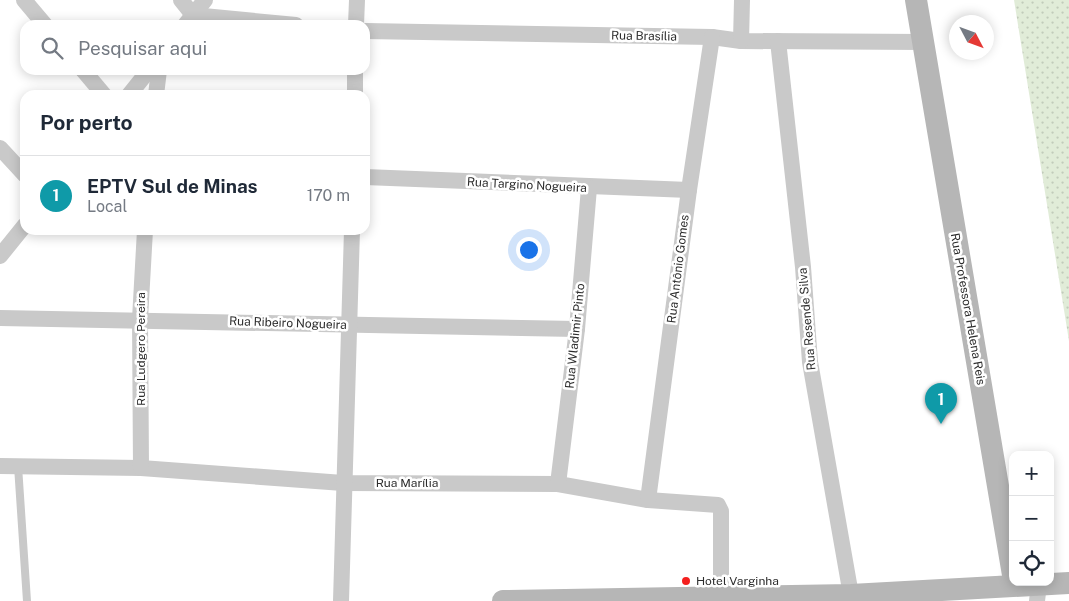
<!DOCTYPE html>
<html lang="pt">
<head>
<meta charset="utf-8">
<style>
	body { margin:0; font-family:"Public Sans",sans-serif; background:#f6f6f7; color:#1f2937 }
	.controls { position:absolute; right:15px; bottom:15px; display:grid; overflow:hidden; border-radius:10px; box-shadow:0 2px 12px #0003 }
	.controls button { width:45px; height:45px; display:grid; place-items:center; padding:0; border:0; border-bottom:1px solid #e0e1e3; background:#fff; color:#1f2937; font:25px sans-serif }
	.compass { position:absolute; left:949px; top:15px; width:45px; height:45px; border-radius:50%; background:#fff; box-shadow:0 2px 12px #0003; rotate:131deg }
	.you { position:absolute; left:528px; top:249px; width:18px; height:18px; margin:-12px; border:4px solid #fff; border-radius:50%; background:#1a73e8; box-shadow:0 0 0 8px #1a73e833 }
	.badge { display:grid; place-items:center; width:32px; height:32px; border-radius:50%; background:#db2777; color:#fff; font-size:16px; font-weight:700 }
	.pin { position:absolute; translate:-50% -41px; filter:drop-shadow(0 1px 2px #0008) }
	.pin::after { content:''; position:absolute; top:26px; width:18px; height:15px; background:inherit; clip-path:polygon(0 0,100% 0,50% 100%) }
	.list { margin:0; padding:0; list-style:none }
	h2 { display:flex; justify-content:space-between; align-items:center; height:65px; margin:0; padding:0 20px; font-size:21px }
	h2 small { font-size:16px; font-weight:400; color:#747a83 }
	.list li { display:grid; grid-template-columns:32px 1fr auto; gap:15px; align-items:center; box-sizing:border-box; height:80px; padding:0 20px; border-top:1px solid #e0e1e3 }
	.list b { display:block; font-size:19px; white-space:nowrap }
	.list p { margin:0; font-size:16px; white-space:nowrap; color:#747a83 }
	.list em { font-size:16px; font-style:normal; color:#747a83 }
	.icon { flex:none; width:28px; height:28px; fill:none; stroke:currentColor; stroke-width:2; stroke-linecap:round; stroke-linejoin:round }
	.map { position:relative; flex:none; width:1069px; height:601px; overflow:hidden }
	.search { position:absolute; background:#fff; box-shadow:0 2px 12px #0003; left:20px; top:20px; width:350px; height:55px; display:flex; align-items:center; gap:12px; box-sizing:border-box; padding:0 18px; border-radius:15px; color:#747a83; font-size:19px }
	.panel { position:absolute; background:#fff; box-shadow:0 2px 12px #0003; left:20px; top:90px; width:350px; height:145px; border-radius:15px }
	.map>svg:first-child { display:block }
</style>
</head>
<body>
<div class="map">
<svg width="1069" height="601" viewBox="0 0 1069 601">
	<defs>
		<pattern id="green-dots" width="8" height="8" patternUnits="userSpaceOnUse" patternTransform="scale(1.25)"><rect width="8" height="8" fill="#e1ecd8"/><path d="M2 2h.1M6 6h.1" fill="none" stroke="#c1cbba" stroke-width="1.8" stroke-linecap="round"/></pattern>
	</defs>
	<rect width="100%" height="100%" fill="#fff"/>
	<polygon fill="url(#green-dots)" points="1014,0 1069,0 1069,341"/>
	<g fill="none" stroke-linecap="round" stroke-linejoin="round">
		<polyline stroke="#c9c9c9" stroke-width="8" points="18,466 27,601"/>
		<g stroke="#c9c9c9" stroke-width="16">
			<polyline points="24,0 45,25"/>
			<polyline points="181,0 193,15 296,25"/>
			<polyline points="185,25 205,0"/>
			<polyline points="356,25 357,0"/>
			<polyline points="365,31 712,37 741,41 923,42"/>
			<polyline points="741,41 742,0"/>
			<polyline points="778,41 803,267 810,362 851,595"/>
			<polyline points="83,70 104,95"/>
			<polyline points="129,95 149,70"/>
			<polyline points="156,95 159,70"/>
			<polyline points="355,95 355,70"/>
			<polyline points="0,148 25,175"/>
			<polyline points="365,177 689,190"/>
			<polyline points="0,256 25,225"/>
			<polyline points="0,318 577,329"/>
			<polyline points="0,466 141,468 343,483 558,484 648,500 718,505 721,511 721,599"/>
			<polyline points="141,468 140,319 145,230"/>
			<polyline points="558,484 577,329 589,188"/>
			<polyline points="648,500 689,190 712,37"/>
			<polyline points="341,601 352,230"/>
			<polyline points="1037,601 1039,584"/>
		</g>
		<g stroke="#b6b6b6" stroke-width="22">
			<polyline points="916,0 1013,575"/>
			<polyline points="503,601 851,595 1069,583"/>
		</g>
	</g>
	<circle fill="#f41f1e" stroke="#fff" stroke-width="2" cx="686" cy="581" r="5"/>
	<g text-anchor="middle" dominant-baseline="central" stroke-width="5" stroke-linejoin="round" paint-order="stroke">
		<g font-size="12" fill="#2c2c2c" stroke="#fff">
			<text transform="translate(644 36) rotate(1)">Rua Brasília</text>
			<text transform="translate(527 185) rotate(3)">Rua Targino Nogueira</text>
			<text transform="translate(678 269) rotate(-83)">Rua Antônio Gomes</text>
			<text transform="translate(968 309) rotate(80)">Rua Professora Helena Reis</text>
			<text transform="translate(807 319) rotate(-95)">Rua Resende Silva</text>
			<text transform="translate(288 323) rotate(2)">Rua Ribeiro Nogueira</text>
			<text transform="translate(575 336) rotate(-84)">Rua Wladimir Pinto</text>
			<text transform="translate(141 349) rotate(-90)">Rua Ludgero Pereira</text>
			<text x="407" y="483">Rua Marília</text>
		</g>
		<g font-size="12" fill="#2c2c2c" stroke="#fff" text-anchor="start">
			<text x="696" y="581">Hotel Varginha</text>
		</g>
	</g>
</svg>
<div class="controls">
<button>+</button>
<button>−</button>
<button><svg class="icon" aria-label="locate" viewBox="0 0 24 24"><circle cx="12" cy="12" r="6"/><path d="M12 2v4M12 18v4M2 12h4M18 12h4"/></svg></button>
</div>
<svg class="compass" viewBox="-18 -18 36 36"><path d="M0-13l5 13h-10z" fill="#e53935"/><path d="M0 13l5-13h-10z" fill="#747a83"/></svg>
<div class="you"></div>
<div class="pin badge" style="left:941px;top:424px;background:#0f9aa8">1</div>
<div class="search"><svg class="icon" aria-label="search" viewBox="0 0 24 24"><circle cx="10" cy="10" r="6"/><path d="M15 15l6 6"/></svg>Pesquisar aqui</div>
<section class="panel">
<h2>Por perto<small></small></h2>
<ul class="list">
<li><span class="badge" style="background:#0f9aa8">1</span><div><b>EPTV Sul de Minas</b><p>Local</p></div><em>170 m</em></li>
</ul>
</section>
</div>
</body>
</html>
